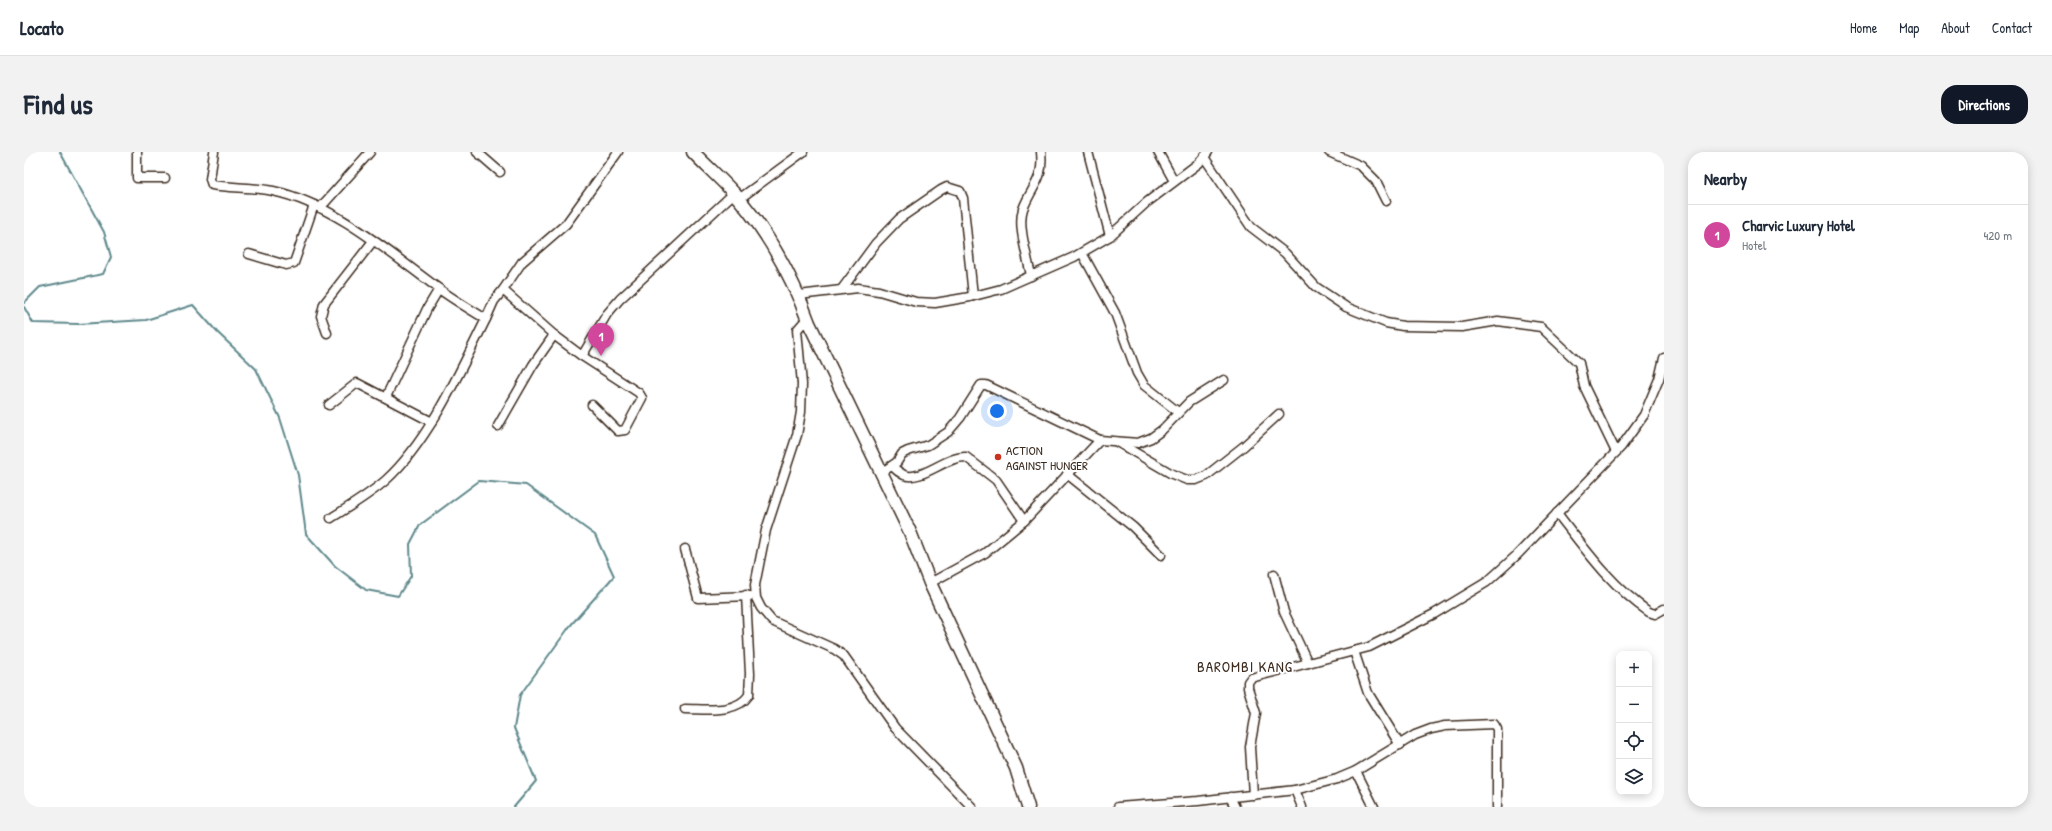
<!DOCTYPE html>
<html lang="en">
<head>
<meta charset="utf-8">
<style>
	body { margin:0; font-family:"Patrick Hand",sans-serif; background:#f2f2f3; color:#1f2937 }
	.controls { position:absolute; right:12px; bottom:12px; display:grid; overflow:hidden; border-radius:8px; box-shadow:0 2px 10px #0003 }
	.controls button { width:36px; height:36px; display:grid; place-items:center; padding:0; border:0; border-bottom:1px solid #e0e1e3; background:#fff; color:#1f2937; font:20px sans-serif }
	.you { position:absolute; left:973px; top:259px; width:14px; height:14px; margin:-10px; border:3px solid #fff; border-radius:50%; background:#1a73e8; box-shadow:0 0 0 6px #1a73e833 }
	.badge { display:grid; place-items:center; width:26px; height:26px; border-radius:50%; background:#111827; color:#fff; font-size:13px; font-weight:700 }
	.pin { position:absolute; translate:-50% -33px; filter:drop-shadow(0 1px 2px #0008) }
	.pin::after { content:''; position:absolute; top:21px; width:14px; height:12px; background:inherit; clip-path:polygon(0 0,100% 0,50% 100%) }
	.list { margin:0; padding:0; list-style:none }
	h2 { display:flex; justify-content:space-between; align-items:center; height:52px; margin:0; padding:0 16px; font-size:17px }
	h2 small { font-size:13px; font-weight:400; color:#747a83 }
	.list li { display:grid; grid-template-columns:26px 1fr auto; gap:12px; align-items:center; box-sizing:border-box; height:60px; padding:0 16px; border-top:1px solid #e0e1e3 }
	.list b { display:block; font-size:15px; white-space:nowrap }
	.list p { margin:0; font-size:13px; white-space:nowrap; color:#747a83 }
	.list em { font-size:13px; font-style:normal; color:#747a83 }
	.icon { flex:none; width:22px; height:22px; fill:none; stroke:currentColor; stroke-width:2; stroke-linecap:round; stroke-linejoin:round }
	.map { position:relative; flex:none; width:1640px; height:655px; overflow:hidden; border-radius:16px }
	header { display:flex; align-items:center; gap:24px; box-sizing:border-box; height:56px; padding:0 20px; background:#fff; border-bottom:1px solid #e0e1e3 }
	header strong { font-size:19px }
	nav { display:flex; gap:22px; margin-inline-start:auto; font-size:14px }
	.intro { display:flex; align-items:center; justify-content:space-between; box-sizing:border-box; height:96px; padding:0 24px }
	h1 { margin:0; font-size:28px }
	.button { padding:10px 18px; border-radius:16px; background:#111827; color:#fff; font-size:14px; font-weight:700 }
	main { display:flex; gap:24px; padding:0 24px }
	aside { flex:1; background:#fff; border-radius:16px; box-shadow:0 2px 10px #0003 }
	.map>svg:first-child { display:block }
</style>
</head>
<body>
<header>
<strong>Locato</strong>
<nav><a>Home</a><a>Map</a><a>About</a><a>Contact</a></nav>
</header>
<div class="intro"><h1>Find us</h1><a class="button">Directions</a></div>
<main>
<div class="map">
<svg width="1640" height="655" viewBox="0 0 1640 655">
	<rect width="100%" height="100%" fill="#fff"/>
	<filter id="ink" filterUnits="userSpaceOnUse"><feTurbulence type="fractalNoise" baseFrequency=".025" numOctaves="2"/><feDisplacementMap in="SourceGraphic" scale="8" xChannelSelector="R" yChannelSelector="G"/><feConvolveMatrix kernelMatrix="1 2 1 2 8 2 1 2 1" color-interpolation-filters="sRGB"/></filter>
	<g filter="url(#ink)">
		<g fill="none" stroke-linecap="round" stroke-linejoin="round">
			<g stroke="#60898c" stroke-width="2">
				<polyline points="0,151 16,135 79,122 87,105 80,80 36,0"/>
				<polyline points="0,155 9,171 54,172 122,168 169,153 193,180 232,217 256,266 274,323 282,382 311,414 342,438 374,444 387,424 386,392 396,373 455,329 502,333 571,383 590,424 546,474 496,543 490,576 512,629 490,655"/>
			</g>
			<defs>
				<g id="minor">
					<polyline points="113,0 113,26 141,26"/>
					<path d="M190,0L186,27L188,33C208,36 229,35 249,39C311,52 368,103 418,139C432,149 447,158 462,167L470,149L479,138"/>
					<polyline points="453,0 476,20"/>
					<polyline points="1064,0 1086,84"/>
					<polyline points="1134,0 1150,29"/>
					<polyline points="1305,0 1337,14 1352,29 1362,49"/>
					<polyline points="1180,5 1227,75 1261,101 1292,135 1322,155 1362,171 1379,174 1438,175 1474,169 1517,175 1555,211 1560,234 1592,300"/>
					<polyline points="715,47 779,0"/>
					<polyline points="296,56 346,0"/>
					<polyline points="1058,101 1091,161 1113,221 1120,233 1154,260"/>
					<polyline points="225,102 262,113 270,111 290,53"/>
					<path d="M1007,124C1004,106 993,74 999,57C1008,33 1020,29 1017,0"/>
					<polyline points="818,137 852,91 875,67 917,38 923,35 936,39 939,46 949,144"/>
					<polyline points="775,143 834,136 855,139 892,150 911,151 946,145 977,137 1050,105 1086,84 1122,51 1175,11 1184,0"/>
					<polyline points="785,171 779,171 773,178 778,232 777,260 773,283 742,378 731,433 732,446 737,456 748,469 810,497 820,504 871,576 948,655"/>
					<polyline points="303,181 297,164 300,152 349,89"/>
					<polyline points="558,204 583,162 596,147 709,42"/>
					<polyline points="362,245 403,157 415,137"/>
					<polyline points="305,253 333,231 408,270"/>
					<polyline points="568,253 594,279 601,278 618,246 615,241 558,204 530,183 479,138 498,110 542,72 594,0"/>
					<polyline points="474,274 509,213 530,183"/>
					<polyline points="1093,290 1148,322 1163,328 1172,328 1182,324 1220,294 1255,262"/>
					<path d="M868,314C871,317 876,321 880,323C897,330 922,304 942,305L972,328L1000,369"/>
					<polyline points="857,321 873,310 878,302 884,299 904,293 924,280 936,266 957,233 962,233 1076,288"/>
					<polyline points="1043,322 1109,375 1137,403"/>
					<path d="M1533,361C1561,397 1587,434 1625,460L1631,462L1640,457"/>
					<path d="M307,366C326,354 345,343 362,328C405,289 436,219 462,167"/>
					<polyline points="661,397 674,446 726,444"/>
					<polyline points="1250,422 1260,460 1284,511"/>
					<polyline points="906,431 961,401 1000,369 1076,288 1114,291 1127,286 1138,278 1165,250 1200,228"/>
					<polyline points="1330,499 1344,541 1376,593"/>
					<path d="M661,557C682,557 712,562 725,543L726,522L722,443"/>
					<polyline points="1332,619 1350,655"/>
					<polyline points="1271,638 1278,655"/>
					<polyline points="1229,643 1226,595 1232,561 1224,536 1224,530 1227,526 1345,495 1410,462 1463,430 1493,403 1597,295 1620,263 1635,227 1640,206"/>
					<polyline points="1206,645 1211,655"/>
					<polyline points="1094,655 1174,649 1271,638 1313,627 1332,619 1391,583 1407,577 1421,574 1470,572 1473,577 1473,655"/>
				</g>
				<path id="highway" d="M669,0C684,16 702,31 716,48C746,84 769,127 785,171L886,380L906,431L992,616L1004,655"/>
			</defs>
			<use href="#minor" stroke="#3b2a1e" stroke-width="11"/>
			<use href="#highway" stroke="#3b2a1e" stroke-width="15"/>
			<use href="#minor" stroke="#fff" stroke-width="8"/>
			<use href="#highway" stroke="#fff" stroke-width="12"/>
		</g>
	</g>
	<circle fill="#c8321e" stroke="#fff" stroke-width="1.5" cx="974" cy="305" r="4"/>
	<g text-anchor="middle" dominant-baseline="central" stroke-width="4" stroke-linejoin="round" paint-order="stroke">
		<g font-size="13" fill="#3b2a1e" stroke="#fff" text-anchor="start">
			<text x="982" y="298">ACTION<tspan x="982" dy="15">AGAINST HUNGER</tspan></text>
		</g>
		<g font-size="15" letter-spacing="1" fill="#3b2a1e" stroke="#fff">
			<text x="1221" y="514">BAROMBI KANG</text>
		</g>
	</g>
</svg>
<div class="controls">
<button>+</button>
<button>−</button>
<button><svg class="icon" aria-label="locate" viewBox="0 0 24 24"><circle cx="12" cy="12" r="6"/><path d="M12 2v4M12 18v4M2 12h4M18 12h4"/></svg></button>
<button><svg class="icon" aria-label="layers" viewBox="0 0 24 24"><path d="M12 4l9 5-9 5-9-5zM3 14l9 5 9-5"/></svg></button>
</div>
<div class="you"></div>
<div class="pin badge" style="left:577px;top:204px;background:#d1479c">1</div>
</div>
<aside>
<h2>Nearby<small></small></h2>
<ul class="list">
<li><span class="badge" style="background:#d1479c">1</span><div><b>Charvic Luxury Hotel</b><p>Hotel</p></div><em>420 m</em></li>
</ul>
</aside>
</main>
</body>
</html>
